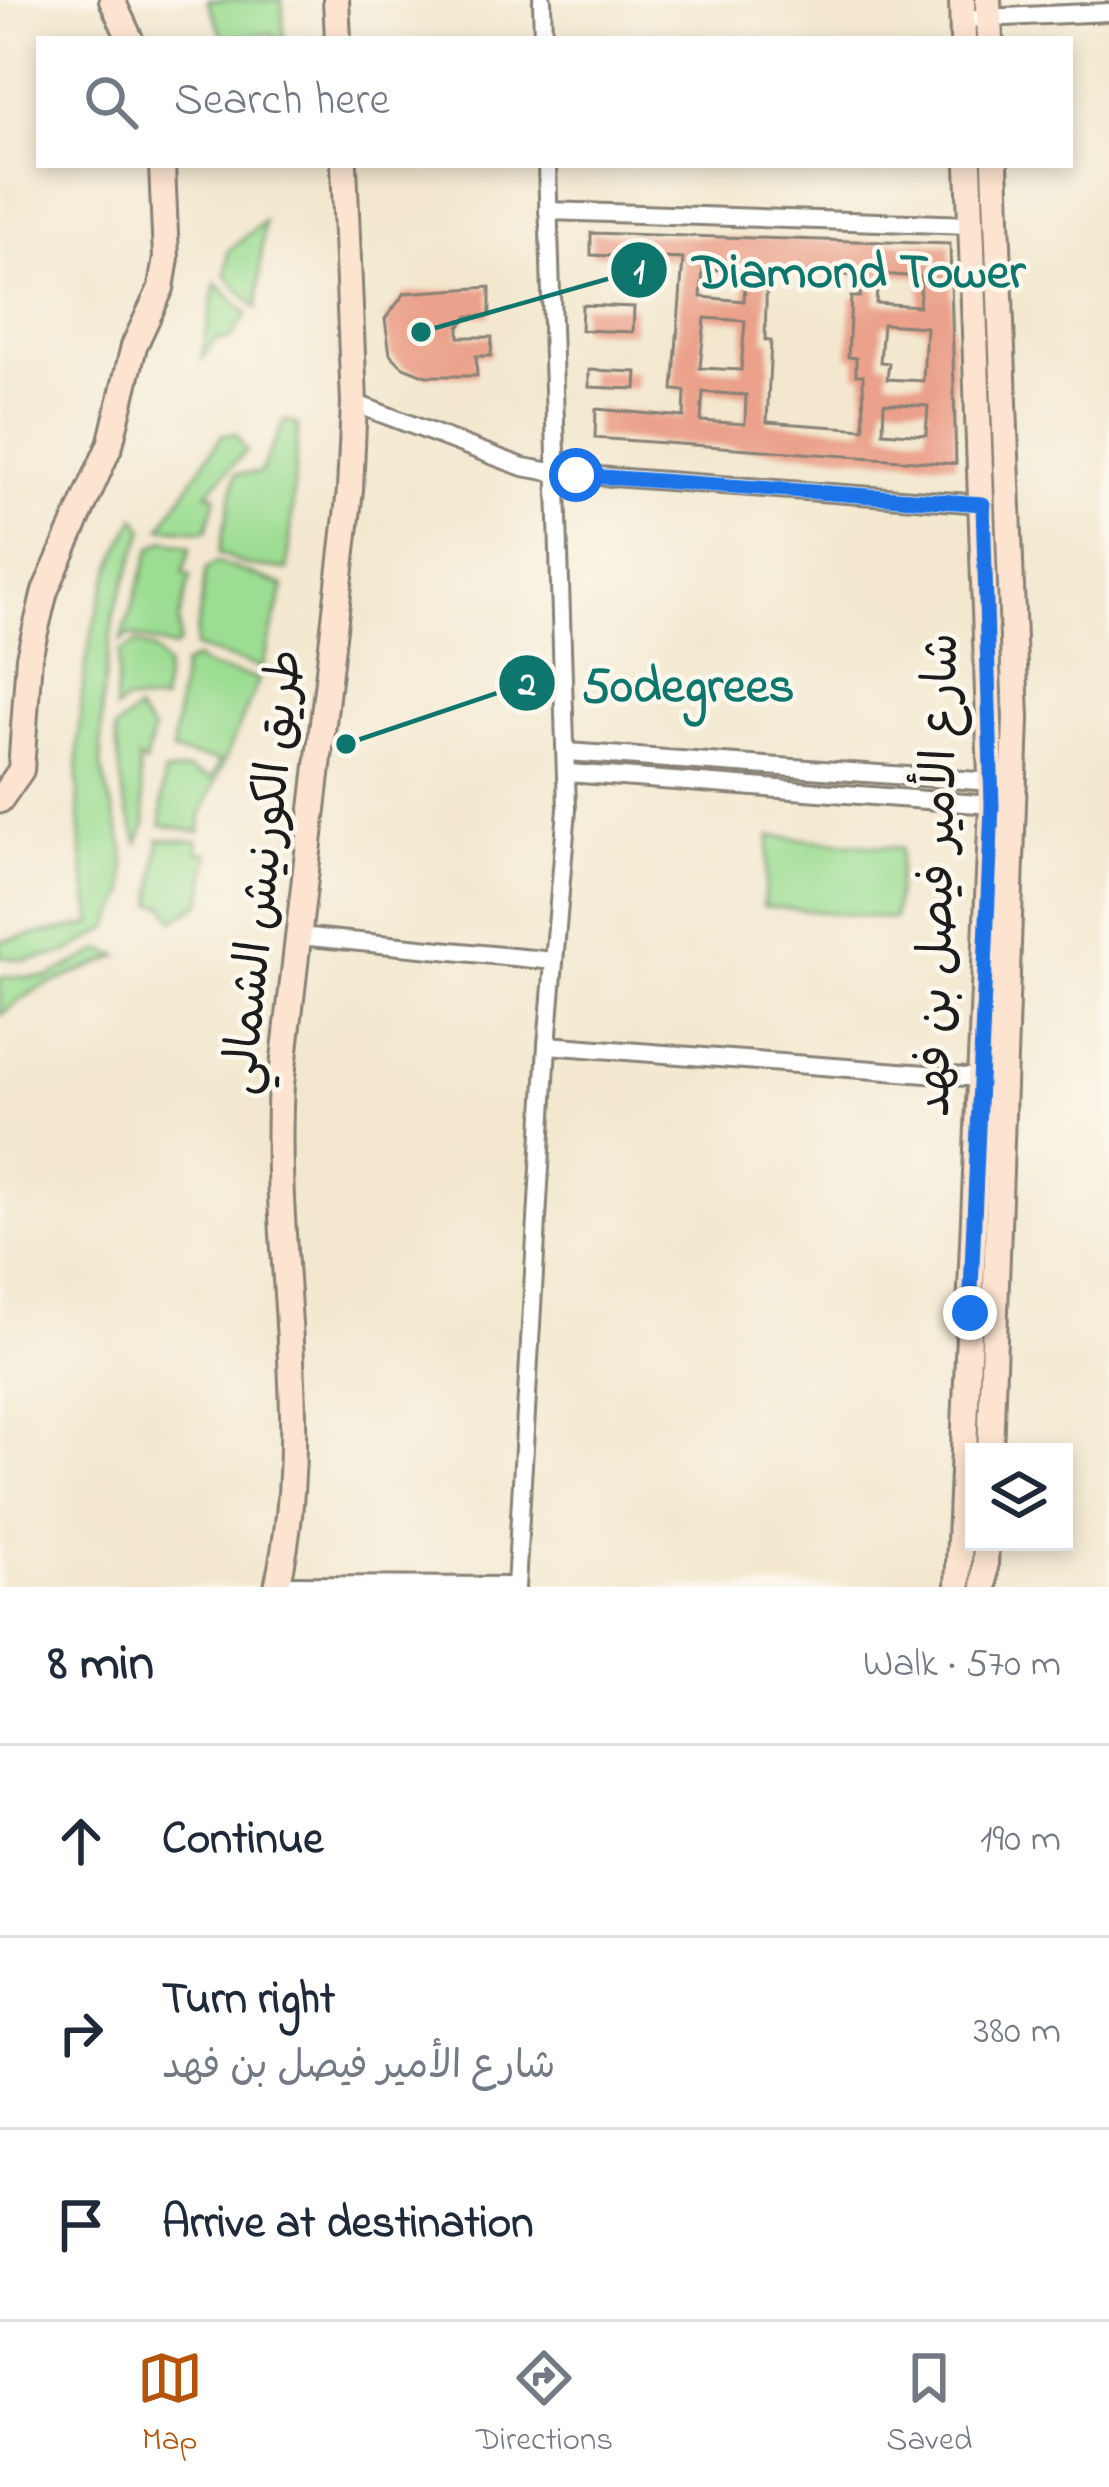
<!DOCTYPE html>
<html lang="en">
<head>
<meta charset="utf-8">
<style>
	body { margin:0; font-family:"Indie Flower","Playpen Sans Arabic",sans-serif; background:#f6f6f7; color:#1f2937 }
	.controls { position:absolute; right:36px; bottom:36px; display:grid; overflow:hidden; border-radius:0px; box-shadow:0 6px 18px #0003 }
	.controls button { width:108px; height:108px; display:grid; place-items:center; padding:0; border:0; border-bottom:3px solid #e0e1e3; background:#fff; color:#1f2937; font:60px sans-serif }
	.stop { position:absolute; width:36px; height:36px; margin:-27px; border:9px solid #1a73e8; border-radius:50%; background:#fff }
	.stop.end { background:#1a73e8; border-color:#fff; box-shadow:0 3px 12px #0008 }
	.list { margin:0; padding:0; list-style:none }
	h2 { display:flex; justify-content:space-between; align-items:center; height:156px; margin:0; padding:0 48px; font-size:51px }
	h2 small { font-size:39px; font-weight:400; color:#747a83 }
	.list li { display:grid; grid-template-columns:78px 1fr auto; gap:36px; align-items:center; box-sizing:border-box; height:192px; padding:0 48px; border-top:3px solid #e0e1e3 }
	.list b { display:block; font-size:45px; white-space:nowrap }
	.list p { margin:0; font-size:39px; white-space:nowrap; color:#747a83 }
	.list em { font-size:39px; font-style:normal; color:#747a83 }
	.icon { flex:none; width:66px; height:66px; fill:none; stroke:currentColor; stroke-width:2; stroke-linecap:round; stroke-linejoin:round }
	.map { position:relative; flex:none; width:1109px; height:1587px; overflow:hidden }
	.search { position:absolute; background:#fff; box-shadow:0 6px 18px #0003; left:36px; right:36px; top:36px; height:132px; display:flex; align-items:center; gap:30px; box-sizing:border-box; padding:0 42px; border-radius:0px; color:#747a83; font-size:45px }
	.sheet { height:732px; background:#fff }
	nav { display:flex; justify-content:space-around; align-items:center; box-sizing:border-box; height:168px; border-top:3px solid #e0e1e3; background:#fff; font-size:33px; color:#747a83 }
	nav a { display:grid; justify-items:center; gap:6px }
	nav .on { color:#b45309 }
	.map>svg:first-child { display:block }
</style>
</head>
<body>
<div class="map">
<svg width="1109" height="1587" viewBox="0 0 1109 1587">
	<rect width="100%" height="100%" fill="#fbf7ec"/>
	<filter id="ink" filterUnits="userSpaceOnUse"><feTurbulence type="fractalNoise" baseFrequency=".00833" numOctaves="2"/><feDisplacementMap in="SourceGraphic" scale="24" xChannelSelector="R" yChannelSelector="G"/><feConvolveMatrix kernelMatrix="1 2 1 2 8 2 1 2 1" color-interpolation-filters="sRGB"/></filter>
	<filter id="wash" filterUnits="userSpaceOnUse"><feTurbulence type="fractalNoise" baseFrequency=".004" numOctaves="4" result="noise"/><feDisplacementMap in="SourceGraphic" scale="48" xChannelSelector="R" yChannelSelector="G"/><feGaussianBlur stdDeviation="2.7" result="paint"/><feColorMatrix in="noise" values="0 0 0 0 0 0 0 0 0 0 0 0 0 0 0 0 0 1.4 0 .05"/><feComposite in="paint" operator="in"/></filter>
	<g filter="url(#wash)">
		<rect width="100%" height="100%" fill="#f3e8cf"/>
		<g fill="#9cdd93" stroke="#5c7c58" stroke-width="3">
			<polygon points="207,0 282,0 284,39 273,39 271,33 224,39"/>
			<polygon points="264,221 257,309 226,276 228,251"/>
			<polygon points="216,283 247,314 231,338 216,340 201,361"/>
			<polygon points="285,420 298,425 288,570 249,566 219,553 236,474 260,473"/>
			<polygon points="236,434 246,451 207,493 216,495 207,531 161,528 222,435"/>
			<path d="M136,517L144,530L114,612L102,702L101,767L124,849L126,894L109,928L67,953L25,960L0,957V941L93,924C67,801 70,628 136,517Z"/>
			<polygon points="165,540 191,547 183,573 191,575 179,619 179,642 174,648 129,635 121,641 151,548"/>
			<polygon points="217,562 284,586 262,668 195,648 206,569"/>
			<polygon points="136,643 154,650 166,667 162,702 125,702 115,710 119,653"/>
			<path d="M195,659C216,675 236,670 259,680L201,815L200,832L161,825L164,773L187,770L211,779L220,761L172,752L183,666Z"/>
			<polygon points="137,711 153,731 145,764 138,759 146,823 138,843 124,800 115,730"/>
			<polygon points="770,836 901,848 894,919 763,906"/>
			<polygon points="159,839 198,841 198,852 209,853 202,902 174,920 164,905 153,904"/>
			<polygon points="102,950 119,956 37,989 0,1015 0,977 48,977"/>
		</g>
		<g id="blocks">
			<g fill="#eba18b" fill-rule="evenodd">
				<path d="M591,233L950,244L956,464L595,438L596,409L684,417L685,391L673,390L683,259L591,255ZM703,269L746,271L744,301L701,297ZM767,270L861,276L860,297H851L848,357L856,358V375H863L864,429L767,422L771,341L765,340ZM878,274L921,277L919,306L876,303ZM705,318L745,321L741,370L700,368ZM883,324L926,327L923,381L887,379L889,363L880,362ZM703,392L746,395L745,424L701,421ZM884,403L928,406L926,435L883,432Z"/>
				<polygon points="490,287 490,316 468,316 459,327 459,337 492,337 491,356 476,356 477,376 426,376 403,367 390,354 385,319 405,293"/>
				<polygon points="582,305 634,307 633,332 581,330"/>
				<polygon points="589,370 637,372 636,389 589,387"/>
			</g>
		</g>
	</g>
	<g filter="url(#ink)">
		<use href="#blocks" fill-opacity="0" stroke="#888276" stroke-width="3"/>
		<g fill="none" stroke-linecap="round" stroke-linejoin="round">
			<defs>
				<g id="minor">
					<polyline points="542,0 543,39"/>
					<polyline points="963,19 1109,12"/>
					<polyline points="548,211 971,225"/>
					<polyline points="354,403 523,467 557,473 983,504"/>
					<polyline points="567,752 992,782"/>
					<polyline points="568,773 992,805"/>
					<polyline points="299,936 554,961"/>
					<polyline points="547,1045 979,1078"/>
					<polyline points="278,1585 516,1586"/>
					<polyline points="516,1587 547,1045 567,809 547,165"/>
				</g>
				<g id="secondary">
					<polyline points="112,0 130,39"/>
					<polyline points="336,0 338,39"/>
					<polyline points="962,0 963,39"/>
					<polyline points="988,0 990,39"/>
					<polyline points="0,800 21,770 29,657 45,591 110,445 134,346 161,288 166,258 162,165"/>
					<polyline points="990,1452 1016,719 995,165"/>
					<path d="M277,1587C316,1422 271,1252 281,1085L350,490L354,403L344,165"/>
					<polyline points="958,1587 992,805 969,165"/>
					<polyline points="984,1587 986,1542"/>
				</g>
			</defs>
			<use href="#minor" stroke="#888276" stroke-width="22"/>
			<use href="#secondary" stroke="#888276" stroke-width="30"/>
			<use href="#minor" stroke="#fff" stroke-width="16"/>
			<use href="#secondary" stroke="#fde4d0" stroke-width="24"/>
		</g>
	</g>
	<g fill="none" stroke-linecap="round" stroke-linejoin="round" filter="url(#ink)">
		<polyline stroke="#1a73e8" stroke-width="15" points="576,475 983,504 992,806 970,1313"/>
	</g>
	<g text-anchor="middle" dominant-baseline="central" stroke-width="9" stroke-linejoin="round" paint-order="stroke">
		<g font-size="48" fill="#1c1c1c" stroke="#fbf7ec">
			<text transform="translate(265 872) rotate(-84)">طريق الكورنيش الشمالي</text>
			<text transform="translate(940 875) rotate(-89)">شارع الأمير فيصل بن فهد</text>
		</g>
	</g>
	<path fill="none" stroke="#0f766e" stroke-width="4.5" d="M421 332L639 270M346 744L527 683"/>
	<g fill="#0f766e" stroke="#fbf7ec" stroke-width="4.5">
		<circle cx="421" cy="332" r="12"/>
		<circle cx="346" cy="744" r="12"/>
		<circle cx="639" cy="270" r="30"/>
		<circle cx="527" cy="683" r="30"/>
	</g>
	<g font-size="36" text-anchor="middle" font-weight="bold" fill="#fff">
		<text x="639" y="282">1</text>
		<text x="527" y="695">2</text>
	</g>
	<g font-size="51" text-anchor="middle" font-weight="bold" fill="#0f766e" stroke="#fbf7ec" stroke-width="9" stroke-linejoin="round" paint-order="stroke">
		<text x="859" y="287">Diamond Tower</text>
		<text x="688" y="701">50degrees</text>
	</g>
</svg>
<div class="controls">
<button><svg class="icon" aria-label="layers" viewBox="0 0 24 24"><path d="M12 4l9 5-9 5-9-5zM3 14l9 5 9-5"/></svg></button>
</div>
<div class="stop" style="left:576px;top:475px"></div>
<div class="stop end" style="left:970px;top:1313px"></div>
<div class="search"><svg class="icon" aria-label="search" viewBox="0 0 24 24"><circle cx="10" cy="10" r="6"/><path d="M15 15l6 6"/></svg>Search here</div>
</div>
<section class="sheet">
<h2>8 min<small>Walk · 570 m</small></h2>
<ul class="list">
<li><svg class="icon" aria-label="ahead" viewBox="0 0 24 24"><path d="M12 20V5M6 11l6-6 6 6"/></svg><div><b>Continue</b></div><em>190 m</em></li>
<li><svg class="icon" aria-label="right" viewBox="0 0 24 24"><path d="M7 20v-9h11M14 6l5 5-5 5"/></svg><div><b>Turn right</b><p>شارع الأمير فيصل بن فهد</p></div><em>380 m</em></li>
<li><svg class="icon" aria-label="arrive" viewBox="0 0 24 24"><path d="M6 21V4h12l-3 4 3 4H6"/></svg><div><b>Arrive at destination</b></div></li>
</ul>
</section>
<nav>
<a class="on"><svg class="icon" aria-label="map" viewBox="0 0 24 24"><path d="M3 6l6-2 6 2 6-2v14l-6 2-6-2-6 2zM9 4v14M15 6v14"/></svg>Map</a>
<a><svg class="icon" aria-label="directions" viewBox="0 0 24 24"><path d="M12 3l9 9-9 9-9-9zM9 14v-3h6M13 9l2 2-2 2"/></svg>Directions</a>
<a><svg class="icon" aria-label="saved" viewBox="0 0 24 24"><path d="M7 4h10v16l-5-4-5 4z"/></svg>Saved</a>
</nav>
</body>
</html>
